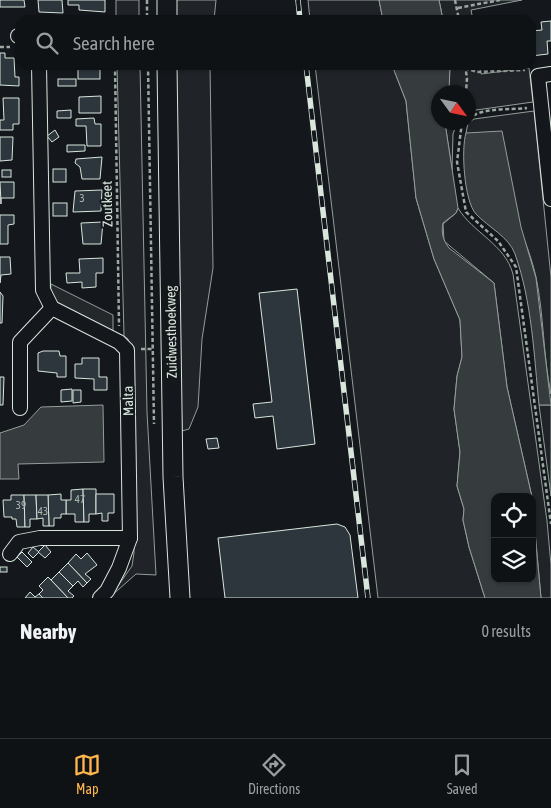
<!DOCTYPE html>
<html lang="en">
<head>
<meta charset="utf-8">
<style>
	body { margin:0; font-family:"Asap Condensed",sans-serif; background:#1d2022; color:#f1f3f6 }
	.controls { position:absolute; right:15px; bottom:15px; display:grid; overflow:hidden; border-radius:10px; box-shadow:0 1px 4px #0004 }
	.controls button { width:45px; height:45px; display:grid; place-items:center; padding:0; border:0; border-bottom:1px solid #2f3234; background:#0f1215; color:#f1f3f6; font:25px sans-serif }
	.compass { position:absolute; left:431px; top:85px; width:45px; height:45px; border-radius:50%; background:#0f1215; box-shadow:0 1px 4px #0004; rotate:123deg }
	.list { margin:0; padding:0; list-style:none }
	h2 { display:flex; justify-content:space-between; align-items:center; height:65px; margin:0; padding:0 20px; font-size:21px }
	h2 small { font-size:16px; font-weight:400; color:#9b9ea0 }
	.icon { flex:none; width:28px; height:28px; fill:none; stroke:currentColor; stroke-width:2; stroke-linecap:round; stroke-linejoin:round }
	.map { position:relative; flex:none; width:551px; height:598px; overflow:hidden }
	.search { position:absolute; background:#0f1215; box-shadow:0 1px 4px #0004; left:15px; right:15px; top:15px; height:55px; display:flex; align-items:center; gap:12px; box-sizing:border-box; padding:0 18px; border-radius:15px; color:#9b9ea0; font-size:19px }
	.sheet { height:140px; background:#0f1215 }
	nav { display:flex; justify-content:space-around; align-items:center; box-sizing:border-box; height:70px; border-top:1px solid #2f3234; background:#0f1215; font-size:14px; color:#9b9ea0 }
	nav a { display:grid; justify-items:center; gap:2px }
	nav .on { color:#ffb74d }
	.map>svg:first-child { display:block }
</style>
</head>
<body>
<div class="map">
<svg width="551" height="598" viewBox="0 0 551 598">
	<rect width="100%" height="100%" fill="#14181c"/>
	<g fill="#202428" stroke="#939e99">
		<rect x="116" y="0" width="23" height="20"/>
		<polygon points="173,0 216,0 214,20 172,20"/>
		<polygon points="308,0 379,0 383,20 310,20"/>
		<polygon points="439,0 522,0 471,10 473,20 443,20"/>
		<polygon points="117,65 140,65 147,412 156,575 136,574 110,597 132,566 134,553 130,356 128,339 124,336"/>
		<polygon points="172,65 210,65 213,268 202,339 198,407 189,429 182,431"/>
		<polygon points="315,65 392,65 406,101 416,198 434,259 460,320 462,357 457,376 454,409 460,452 457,486 464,509 463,520 469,547 485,598 378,598"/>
		<polygon points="450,65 480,65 481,74 529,68 533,102 469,111 468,92 449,92"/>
		<path d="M534,111L551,277V394C543,356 544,315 536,277C524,224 493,179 466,133L468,123L474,119Z"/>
		<polygon points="445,123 457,123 453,134 452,170"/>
		<path d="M458,208C473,233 505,244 513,274L547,521L551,565V598H541L532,497L507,387L494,283L444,241L443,224L456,213Z"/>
		<polygon points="539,405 551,405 551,496"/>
	</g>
	<polygon fill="#24282b" stroke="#939e99" points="51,284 113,315 113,334 50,302"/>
	<g fill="#363b3e" stroke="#939e99">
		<polygon points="379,0 439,0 443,20 383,20"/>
		<path d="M392,65H450L449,92H438V122L445,123L458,208L456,213L443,223C441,233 443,240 449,248L494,283L507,387L532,497H495V579H532V503L541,598H485L469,547L463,520L464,509L457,486L460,452L454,409L457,376L462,357L460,320L434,259L416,198L406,101Z"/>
		<path d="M502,131L521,227L536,278L551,405H539C534,355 532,302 515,254C509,237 488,227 476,214C464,201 461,149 466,133Z"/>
		<polygon points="103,405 104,462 18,464 19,479 0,479 0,433 24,425 41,407"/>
	</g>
	<g fill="#2c363c" stroke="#d8e6dc">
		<polygon points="0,0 24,0 25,7 0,7"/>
		<polygon points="38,0 62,0 63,13 39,12"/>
		<polygon points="68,0 105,0 105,12 79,10 79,5 68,5"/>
		<polygon points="551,21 551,41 547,41 548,54 531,56 531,31 542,30 541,22"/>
		<polygon points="0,53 5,53 5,58 14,58 15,77 19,77 19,86 0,85"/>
		<rect x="78" y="65" width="22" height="14"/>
		<rect x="58" y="79" width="18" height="7"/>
		<polygon points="101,96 101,113 79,113 79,97"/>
		<polygon points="3,98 19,98 19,124 13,124 13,130 0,130 0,120 4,120"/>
		<polygon points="71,110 71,118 57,118 57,111"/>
		<polygon points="94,118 95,124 101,124 101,146 87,146 86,126 76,126 76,119"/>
		<polygon points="55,130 59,137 52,142 47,136"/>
		<polygon points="0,137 13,137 12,160 0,161"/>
		<polygon points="67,145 85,145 85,151 67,152"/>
		<polygon points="102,157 100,179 82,179 80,167 75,163 76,159"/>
		<rect x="53" y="169" width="13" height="13"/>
		<rect x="2" y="170" width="9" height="7"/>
		<polygon points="0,182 14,182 14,198 1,198 1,204"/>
		<polygon points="102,190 101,211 73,212 75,191"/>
		<rect x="53" y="203" width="14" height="13"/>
		<polygon points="0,215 14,215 14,224 8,225 8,244 0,244"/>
		<polygon points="103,222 101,244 83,244 81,223"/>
		<polygon points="0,257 10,257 11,274 1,275 0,283"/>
		<polygon points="103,258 103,273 96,273 96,287 82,288 82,282 67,283 66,273 80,273 79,259"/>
		<polygon points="297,289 315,444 277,449 273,416 255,418 253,404 272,402 259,293"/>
		<polygon points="0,292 3,296 2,323 0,323"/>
		<polygon points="43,351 59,351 60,356 66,356 66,377 57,377 57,373 38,371 38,353"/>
		<polygon points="82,358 99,358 99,377 107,377 107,390 94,390 94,379 75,378 75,364 82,364"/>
		<polygon points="0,377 4,377 3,405 0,405"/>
		<polygon points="72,389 72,401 61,402 61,390"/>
		<polygon points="73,390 81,390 81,402 73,403"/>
		<polygon points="217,438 219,448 208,449 206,439"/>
		<polygon points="83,489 84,522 75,522 75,514 66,514 66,500 71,500 71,490"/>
		<polygon points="83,489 96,489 96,514 89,514 89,522 84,522"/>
		<polygon points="61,494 61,500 66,500 66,514 61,514 61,518 54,518 54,526 49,526 48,495"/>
		<polygon points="96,494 114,494 114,513 108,513 108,521 102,521 102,513 96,514"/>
		<polygon points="11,495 24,495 25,527 17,527 16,519 12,519 12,517 4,517 3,500 11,500"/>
		<polygon points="24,495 36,495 37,519 30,519 30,527 25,527"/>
		<polygon points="36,495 48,495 49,526 43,526 43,518 37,519"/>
		<polygon points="337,524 345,527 350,535 358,598 225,598 218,538"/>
		<polygon points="45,545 51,552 45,558 38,552"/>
		<polygon points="33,547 39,552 33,558 28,553"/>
		<polygon points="22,552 32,562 27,567 17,557"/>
		<polygon points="87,553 97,565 85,574 91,579 87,583 68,563 76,554 81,559"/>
		<polygon points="68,563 87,583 83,587 78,581 73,586 59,572"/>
		<rect x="0" y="567" width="7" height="5"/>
		<polygon points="59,572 73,586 68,591 74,596 72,598 68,598 51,580"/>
		<polygon points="48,577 51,580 68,598 43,598 39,594 43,590 39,586"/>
		<polygon points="30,592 35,597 39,594 43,598 25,598"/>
	</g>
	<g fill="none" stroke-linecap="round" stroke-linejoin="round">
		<defs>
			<g id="minor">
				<polyline points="18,36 20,36"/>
				<polyline points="39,65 43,290 52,308 119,342 127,350 130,538 119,568 107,591 100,598"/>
				<polyline points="551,74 538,76 551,199"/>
				<polyline points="20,408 20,342 52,308"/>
				<polyline points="10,554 19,542 40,538 130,538"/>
			</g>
			<g id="secondary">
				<polyline points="167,0 167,20"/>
				<polyline points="167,65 173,477 180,598"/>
			</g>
		</defs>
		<use href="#minor" stroke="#d8e6dc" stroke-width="16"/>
		<use href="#secondary" stroke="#d8e6dc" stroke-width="21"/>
		<g stroke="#9da8a2" stroke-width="2.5" stroke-dasharray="4 2.5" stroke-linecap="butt">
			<polyline points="147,0 147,20"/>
			<polyline points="455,0 459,20"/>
			<polyline points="458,8 500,0"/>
			<polyline points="0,47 10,47"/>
			<polyline points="115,65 119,326"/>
			<polyline points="148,65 154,424"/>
			<polyline points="465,65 467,78 466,92"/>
			<polyline points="465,68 477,72 525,70"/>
			<path d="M468,119C482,107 510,110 527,108"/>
			<polyline points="462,122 457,162 466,212 498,241 516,267 551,524"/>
			<polyline points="141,349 152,349"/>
		</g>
		<use href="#minor" stroke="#14181c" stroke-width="14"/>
		<use href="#secondary" stroke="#14181c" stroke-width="19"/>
		<defs>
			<g id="rail">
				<polyline points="298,0 300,20"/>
				<polyline points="306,65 368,598"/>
			</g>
		</defs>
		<use href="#rail" stroke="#d8e6dc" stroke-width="5.5"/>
		<use href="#rail" stroke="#14181c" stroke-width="4" stroke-dasharray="11" stroke-linecap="butt"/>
	</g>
	<g text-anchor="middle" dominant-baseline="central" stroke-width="4" stroke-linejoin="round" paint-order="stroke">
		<g font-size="11" fill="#adbab4">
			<text x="82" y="198">3</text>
			<text x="80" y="499">47</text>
			<text x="21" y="505">39</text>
			<text x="43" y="511">43</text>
		</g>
		<g font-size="14" fill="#d8e6dc" stroke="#14181c">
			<text transform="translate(107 204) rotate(-91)">Zoutkeet</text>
			<text transform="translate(171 332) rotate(-91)">Zuidwesthoekweg</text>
			<text transform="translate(128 401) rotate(-91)">Malta</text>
		</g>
	</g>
</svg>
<div class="controls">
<button><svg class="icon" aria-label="locate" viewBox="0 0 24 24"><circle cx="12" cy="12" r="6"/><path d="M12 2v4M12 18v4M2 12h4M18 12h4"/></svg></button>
<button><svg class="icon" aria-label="layers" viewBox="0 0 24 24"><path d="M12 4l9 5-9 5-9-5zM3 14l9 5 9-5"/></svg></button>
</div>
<svg class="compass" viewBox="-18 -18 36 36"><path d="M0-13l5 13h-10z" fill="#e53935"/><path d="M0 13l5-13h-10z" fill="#9b9ea0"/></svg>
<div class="search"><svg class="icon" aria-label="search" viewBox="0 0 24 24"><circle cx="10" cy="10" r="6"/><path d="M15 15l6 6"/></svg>Search here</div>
</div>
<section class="sheet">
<h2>Nearby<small>0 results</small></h2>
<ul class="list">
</ul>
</section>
<nav>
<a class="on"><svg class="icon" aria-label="map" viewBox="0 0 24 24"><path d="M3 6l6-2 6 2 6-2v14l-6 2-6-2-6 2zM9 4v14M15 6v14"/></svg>Map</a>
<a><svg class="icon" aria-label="directions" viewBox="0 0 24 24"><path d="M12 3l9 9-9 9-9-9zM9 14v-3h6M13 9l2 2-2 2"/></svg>Directions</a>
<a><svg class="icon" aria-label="saved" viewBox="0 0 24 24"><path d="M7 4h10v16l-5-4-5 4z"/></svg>Saved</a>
</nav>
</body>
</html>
